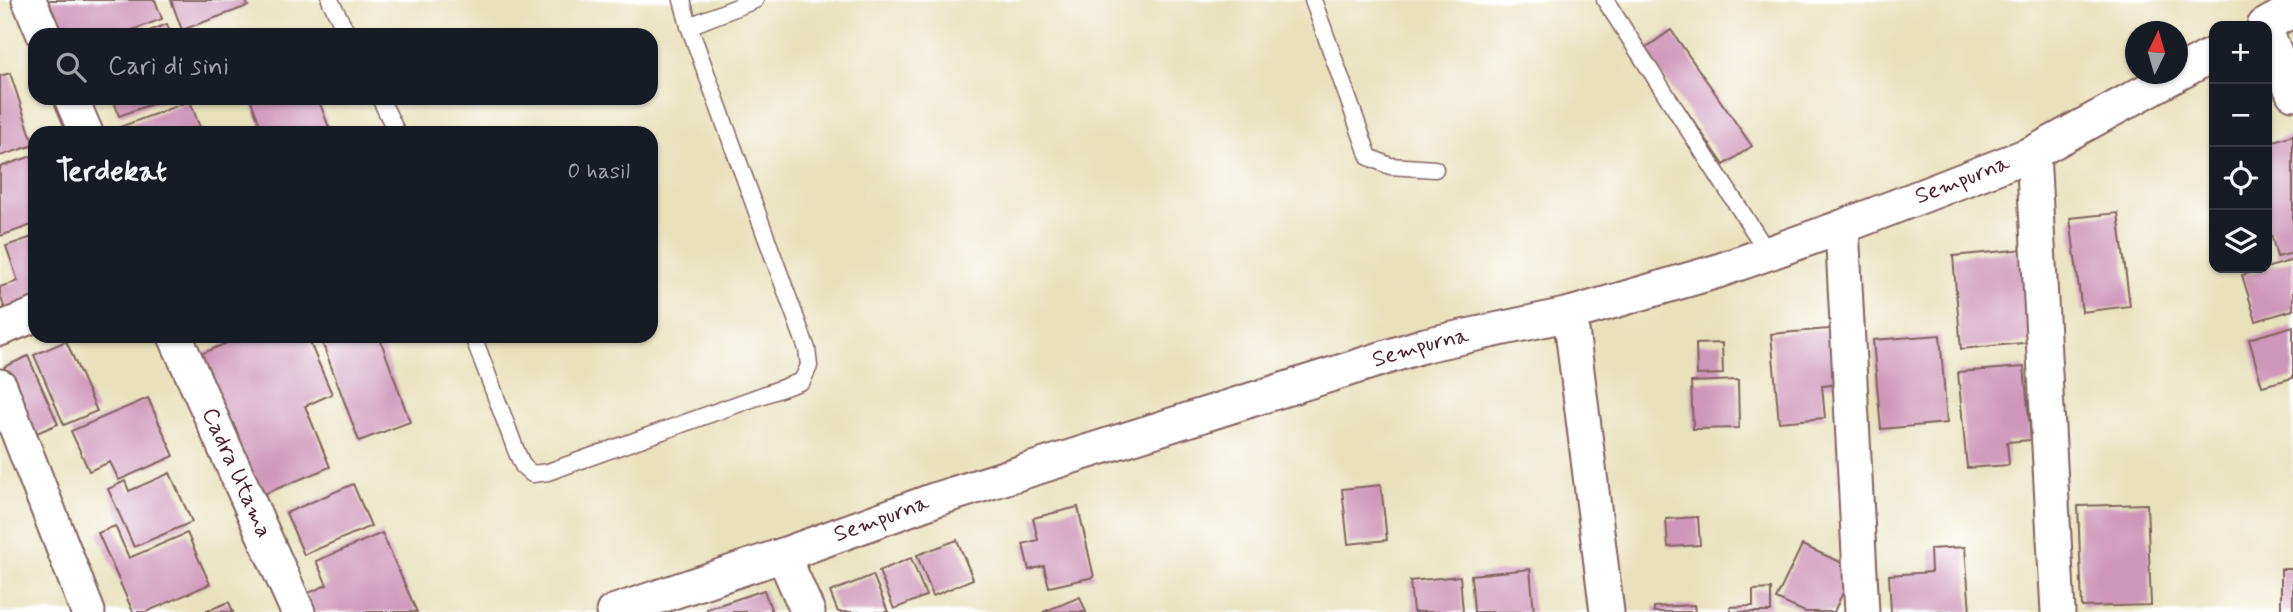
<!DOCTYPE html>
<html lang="id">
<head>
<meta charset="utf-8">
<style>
	body { margin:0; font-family:Mynerve,sans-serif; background:#242831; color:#f1f3f6 }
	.controls { position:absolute; right:21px; top:21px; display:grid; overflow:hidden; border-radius:14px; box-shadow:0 2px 5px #0004 }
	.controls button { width:63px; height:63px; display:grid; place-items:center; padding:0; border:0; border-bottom:2px solid #363941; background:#171b24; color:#f1f3f6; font:35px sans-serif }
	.compass { position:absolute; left:2125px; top:21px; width:63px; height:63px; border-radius:50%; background:#171b24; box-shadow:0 2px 5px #0004; rotate:5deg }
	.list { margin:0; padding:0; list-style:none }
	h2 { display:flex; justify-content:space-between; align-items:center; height:91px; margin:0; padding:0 28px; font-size:30px }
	h2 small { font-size:23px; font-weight:400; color:#9ea1a6 }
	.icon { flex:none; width:38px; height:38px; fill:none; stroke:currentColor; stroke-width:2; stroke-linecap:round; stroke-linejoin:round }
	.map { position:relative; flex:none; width:2293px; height:612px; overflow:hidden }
	.search { position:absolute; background:#171b24; box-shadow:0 2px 5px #0004; left:28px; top:28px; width:630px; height:77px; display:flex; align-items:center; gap:18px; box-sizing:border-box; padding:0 24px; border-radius:21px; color:#9ea1a6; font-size:26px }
	.panel { position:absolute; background:#171b24; box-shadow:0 2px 5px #0004; left:28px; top:126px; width:630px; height:217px; border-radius:21px }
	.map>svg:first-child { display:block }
</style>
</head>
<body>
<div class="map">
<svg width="2293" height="612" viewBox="0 0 2293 612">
	<rect width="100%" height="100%" fill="#fff"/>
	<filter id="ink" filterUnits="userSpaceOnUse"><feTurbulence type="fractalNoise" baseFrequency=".0143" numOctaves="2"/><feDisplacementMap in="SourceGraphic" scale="14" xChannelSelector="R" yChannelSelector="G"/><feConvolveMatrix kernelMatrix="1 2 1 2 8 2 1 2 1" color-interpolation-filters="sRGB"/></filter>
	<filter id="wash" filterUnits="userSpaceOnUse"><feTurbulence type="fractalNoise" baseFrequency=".00686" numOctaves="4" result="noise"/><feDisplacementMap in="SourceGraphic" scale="28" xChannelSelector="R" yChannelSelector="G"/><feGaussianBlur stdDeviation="1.57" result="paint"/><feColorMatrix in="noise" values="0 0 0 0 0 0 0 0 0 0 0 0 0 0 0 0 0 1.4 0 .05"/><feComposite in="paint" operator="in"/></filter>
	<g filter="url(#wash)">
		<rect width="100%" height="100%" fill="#e8e1bc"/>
		<g id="blocks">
			<g fill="#ce96b8">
				<polygon points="47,0 155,0 162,19 119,35 60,35"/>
				<polygon points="171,0 245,0 248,6 182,30"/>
				<polygon points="167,24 171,35 139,35"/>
				<polygon points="1671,30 1752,146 1724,165 1644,49"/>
				<polygon points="10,73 34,145 0,156 0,76"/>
				<polygon points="113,98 168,98 119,116"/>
				<polygon points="250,98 318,98 331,133 263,133"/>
				<polygon points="190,101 202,133 104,133"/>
				<polygon points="2293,135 2293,253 2277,257 2270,230 2267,231 2267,143"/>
				<polygon points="35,155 35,224 0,236 0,167"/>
				<polygon points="2118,213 2130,306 2082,312 2070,218"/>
				<polygon points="35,236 35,306 7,315 0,295 0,287 18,281 6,246"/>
				<polygon points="2025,249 2033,342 1961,349 1953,256"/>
				<polygon points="2293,260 2293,310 2256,321 2242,275"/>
				<polygon points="2293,326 2293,378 2262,386 2249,339"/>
				<polygon points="1840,328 1844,384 1822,386 1825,418 1779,422 1771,334"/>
				<polygon points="1940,335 1947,423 1881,429 1873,340"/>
				<polygon points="243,336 307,336 332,394 305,406 330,467 257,497 196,356"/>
				<polygon points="339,336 379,336 410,422 359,441 322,342"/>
				<polygon points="66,341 97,411 64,425 34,355"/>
				<polygon points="1722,343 1723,374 1697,375 1696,344"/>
				<polygon points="28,356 58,424 25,438 23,409 4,367"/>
				<polygon points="2024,367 2031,440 2007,442 2009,465 1967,468 1958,372"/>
				<polygon points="1738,380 1739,428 1693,429 1691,382"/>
				<polygon points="148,398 174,456 119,480 110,462 89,471 71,431"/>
				<polygon points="170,473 192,522 134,547 108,489 125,481 129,491"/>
				<polygon points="353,484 371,526 304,555 286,513"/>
				<polygon points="1381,485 1387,540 1348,544 1342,489"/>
				<polygon points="2147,504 2151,605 2082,607 2078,506"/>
				<polygon points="1078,507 1094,577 1049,587 1044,566 1029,570 1023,544 1038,540 1033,518"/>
				<polygon points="1698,517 1700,545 1668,547 1666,519"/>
				<polygon points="115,526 129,558 187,533 210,584 146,612 133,612 98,533"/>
				<polygon points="382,533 417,612 314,612 306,594 327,585 316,561"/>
				<polygon points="957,540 973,579 933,596 917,555"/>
				<polygon points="1802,545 1854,568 1834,612 1805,612 1776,599"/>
				<polygon points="1965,547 1970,612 1891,612 1889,575 1931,572 1930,549"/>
				<polygon points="911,558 926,596 894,609 879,571"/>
				<polygon points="1530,569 1534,612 1474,612 1471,575"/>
				<rect x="2281" y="569" width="12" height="43"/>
				<polygon points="873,575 888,612 838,612 830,592"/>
				<polygon points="1460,576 1463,612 1413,612 1410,581"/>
				<polygon points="1771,589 1771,612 1731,612 1730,607 1753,606 1753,590"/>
				<polygon points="764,590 772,612 708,612 707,609"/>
				<polygon points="1080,597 1086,612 1043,612"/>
				<polygon points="229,602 233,612 204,612"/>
				<polygon points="1694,605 1695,612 1654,612 1654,607"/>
			</g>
		</g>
	</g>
	<g filter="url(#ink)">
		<use href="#blocks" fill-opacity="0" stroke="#81635e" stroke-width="2"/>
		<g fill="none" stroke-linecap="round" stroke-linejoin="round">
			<defs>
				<g id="service">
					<polyline points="330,0 348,35"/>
					<polyline points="1313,0 1369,157 1390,166 1435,169"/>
					<polyline points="1605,0 1768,253"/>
					<polyline points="689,26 755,0"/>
					<polyline points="380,98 397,133"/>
					<polyline points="473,336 517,453 523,466 532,474 548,472 802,381 809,366 807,349 689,26 682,0"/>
				</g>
				<g id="minor">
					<polyline points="29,0 44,35"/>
					<polyline points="2264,26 2293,10"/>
					<polyline points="2267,34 2293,93"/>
					<polyline points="71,98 86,133"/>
					<polyline points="2033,153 2058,612"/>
					<polyline points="1842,227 1862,612"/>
					<polyline points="1570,314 1607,612"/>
					<polyline points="0,329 35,315"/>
					<path id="s1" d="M175,336L298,612"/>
					<polyline points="0,386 88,612"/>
					<polyline points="783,555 808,612"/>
					<path id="s2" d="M613,612L783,555L934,500L1425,345L1570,314L1718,271L1842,227L2033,153L2214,54"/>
				</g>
			</defs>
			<use href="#service" stroke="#81635e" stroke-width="19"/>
			<use href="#minor" stroke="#81635e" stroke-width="37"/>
			<use href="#service" stroke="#fff" stroke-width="16"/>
			<use href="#minor" stroke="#fff" stroke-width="33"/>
		</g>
	</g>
	<g text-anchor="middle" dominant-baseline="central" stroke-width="5" stroke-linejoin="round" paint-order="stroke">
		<g font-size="23" fill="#4a1f2b" stroke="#fff">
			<text stroke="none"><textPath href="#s2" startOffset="1418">Sempurna</textPath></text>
			<text stroke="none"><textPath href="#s2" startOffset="850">Sempurna</textPath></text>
			<text stroke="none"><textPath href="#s1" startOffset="150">Cadra Utama</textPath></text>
			<text stroke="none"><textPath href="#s2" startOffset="284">Sempurna</textPath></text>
		</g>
	</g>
</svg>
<div class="controls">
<button>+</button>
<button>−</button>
<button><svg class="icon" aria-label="locate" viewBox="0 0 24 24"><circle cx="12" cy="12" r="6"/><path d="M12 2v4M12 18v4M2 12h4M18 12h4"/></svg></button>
<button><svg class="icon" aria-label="layers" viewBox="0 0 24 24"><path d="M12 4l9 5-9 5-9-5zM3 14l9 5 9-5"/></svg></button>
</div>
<svg class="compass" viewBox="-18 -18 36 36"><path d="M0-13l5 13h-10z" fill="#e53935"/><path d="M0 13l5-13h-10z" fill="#9ea1a6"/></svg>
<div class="search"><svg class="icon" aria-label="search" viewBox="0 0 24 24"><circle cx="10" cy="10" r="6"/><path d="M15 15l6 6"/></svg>Cari di sini</div>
<section class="panel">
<h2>Terdekat<small>0 hasil</small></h2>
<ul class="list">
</ul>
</section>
</div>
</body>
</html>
